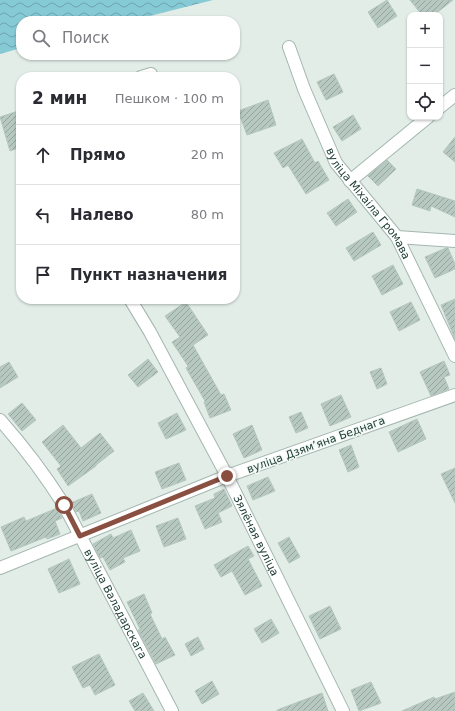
<!DOCTYPE html>
<html lang="ru">
<head>
<meta charset="utf-8">
<style>
	body { margin:0; font-family:"DejaVu Sans",sans-serif; background:#f2f2f3; color:#2b2b33 }
	.controls { position:absolute; right:12px; top:12px; display:grid; overflow:hidden; border-radius:8px; box-shadow:0 1px 3px #0004 }
	.controls button { width:36px; height:36px; display:grid; place-items:center; padding:0; border:0; border-bottom:1px solid #e1e1e2; background:#fff; color:#2b2b33; font:20px sans-serif }
	.stop { position:absolute; width:12px; height:12px; margin:-9px; border:3px solid #894f41; border-radius:50%; background:#fff }
	.stop.end { background:#894f41; border-color:#fff; box-shadow:0 1px 4px #0008 }
	.list { margin:0; padding:0; list-style:none }
	h2 { display:flex; justify-content:space-between; align-items:center; height:52px; margin:0; padding:0 16px; font-size:17px }
	h2 small { font-size:13px; font-weight:400; color:#7c7c81 }
	.list li { display:grid; grid-template-columns:26px 1fr auto; gap:12px; align-items:center; box-sizing:border-box; height:60px; padding:0 16px; border-top:1px solid #e1e1e2 }
	.list b { display:block; font-size:15px; white-space:nowrap }
	.list em { font-size:13px; font-style:normal; color:#7c7c81 }
	.icon { flex:none; width:22px; height:22px; fill:none; stroke:currentColor; stroke-width:2; stroke-linecap:round; stroke-linejoin:round }
	.map { position:relative; flex:none; width:455px; height:711px; overflow:hidden }
	.search { position:absolute; background:#fff; box-shadow:0 1px 3px #0004; left:16px; top:16px; width:224px; height:44px; display:flex; align-items:center; gap:10px; box-sizing:border-box; padding:0 14px; border-radius:16px; color:#7c7c81; font-size:15px }
	.panel { position:absolute; background:#fff; box-shadow:0 1px 3px #0004; left:16px; top:72px; width:224px; height:232px; border-radius:16px }
	.map>svg:first-child { display:block }
</style>
</head>
<body>
<div class="map">
<svg width="455" height="711" viewBox="0 0 455 711">
	<defs>
		<pattern id="water-waves" width="16" height="10" patternUnits="userSpaceOnUse"><rect width="16" height="10" fill="#86cad6"/><path d="M0 5q4-4 8 0t8 0" fill="none" stroke="#6da5ae"/></pattern>
		<pattern id="building-hatch" width="6" height="6" patternUnits="userSpaceOnUse"><rect width="6" height="6" fill="#b7c8c1"/><path d="M-1 1l2-2M0 6l6-6M5 7l2-2" fill="none" stroke="#94a49e"/></pattern>
	</defs>
	<rect width="100%" height="100%" fill="#e2ede8"/>
	<polygon fill="url(#water-waves)" points="0,0 213,0 130,21 21,21 21,48 0,54"/>
	<g fill="url(#building-hatch)" stroke="#b4c7bf">
		<polygon points="387,0 397,16 378,28 368,12"/>
		<polygon points="410,0 453,0 434,15 422,15"/>
		<polygon points="334,74 343,92 326,100 317,82"/>
		<polygon points="268,100 276,125 247,135 238,111"/>
		<polygon points="21,110 21,147 10,151 0,117"/>
		<polygon points="353,115 361,129 342,141 333,127"/>
		<polygon points="455,137 455,162 443,152"/>
		<polygon points="302,139 315,163 318,161 329,180 306,194 288,165 283,168 274,153"/>
		<polygon points="387,160 396,169 378,186 368,176"/>
		<polygon points="417,189 455,201 455,217 431,206 430,211 412,205"/>
		<polygon points="348,199 357,212 336,226 327,213"/>
		<polygon points="373,232 381,245 354,261 346,248"/>
		<polygon points="446,248 448,248 455,264 455,269 435,278 425,257"/>
		<polygon points="393,265 403,284 382,295 372,276"/>
		<polygon points="455,299 455,339 441,305"/>
		<polygon points="186,302 208,335 193,345 221,395 224,394 231,410 210,418 204,402 205,401 186,368 188,366 172,342 180,337 165,316"/>
		<polygon points="411,302 420,320 399,331 390,312"/>
		<polygon points="148,359 158,372 138,387 128,375"/>
		<polygon points="444,361 450,375 444,377 449,389 431,396 420,372"/>
		<polygon points="9,362 18,377 0,388 0,367"/>
		<polygon points="381,368 387,384 377,389 370,372"/>
		<polygon points="341,395 351,417 330,426 321,404"/>
		<polygon points="22,403 36,420 22,431 8,414"/>
		<polygon points="301,412 308,428 296,433 289,417"/>
		<polygon points="177,413 186,430 166,439 158,423"/>
		<polygon points="417,419 426,439 398,452 389,432"/>
		<polygon points="63,425 81,448 100,433 114,451 96,465 96,466 68,486 57,469 61,466 42,442"/>
		<polygon points="252,425 262,450 244,458 233,434"/>
		<polygon points="351,445 359,467 348,472 339,450"/>
		<polygon points="179,463 186,480 162,489 155,472"/>
		<polygon points="455,468 455,503 441,474"/>
		<polygon points="268,477 275,491 253,500 247,486"/>
		<polygon points="224,489 232,506 218,513 222,522 205,529 195,506 215,498 214,494"/>
		<polygon points="92,494 101,513 83,521 79,511 76,512 71,503"/>
		<polygon points="57,508 62,518 55,521 60,534 47,539 46,537 11,551 1,527 24,517 26,521"/>
		<polygon points="178,518 186,539 164,547 156,526"/>
		<polygon points="131,530 140,551 123,558 125,562 110,570 103,557 100,558 93,544 111,534 113,538"/>
		<polygon points="289,537 300,557 289,563 278,543"/>
		<polygon points="248,546 254,556 248,559 262,586 245,595 232,571 221,577 214,565"/>
		<polygon points="69,559 80,584 59,593 48,569"/>
		<polygon points="144,594 152,613 150,614 162,639 165,637 175,655 156,664 138,630 140,629 127,602"/>
		<polygon points="330,606 341,629 320,639 309,616"/>
		<polygon points="271,619 279,633 262,643 254,629"/>
		<polygon points="198,637 204,649 191,656 185,644"/>
		<polygon points="99,654 115,685 95,695 90,685 83,688 72,667"/>
		<polygon points="212,681 219,694 202,704 195,691"/>
		<polygon points="371,682 381,703 359,711 351,690"/>
		<polygon points="455,692 455,711 402,711 434,697 435,699"/>
		<polygon points="143,693 154,711 135,711 129,701"/>
		<polygon points="322,693 328,711 277,711 277,710"/>
	</g>
	<g fill="none" stroke-linecap="round" stroke-linejoin="round">
		<defs>
			<g id="minor">
				<path id="s1" d="M289,47L304,89L336,163L397,237L455,356"/>
				<polyline points="141,77 151,74"/>
				<polyline points="440,107 455,95"/>
				<polyline points="350,181 428,117"/>
				<polyline points="397,237 455,241"/>
				<path id="s2" d="M130,299L150,332L227,476L343,711"/>
				<path id="s3" d="M0,420C24,447 45,475 64,505L172,711"/>
				<polyline points="0,568 227,476 455,395"/>
			</g>
		</defs>
		<use href="#minor" stroke="#a4b6af" stroke-width="14"/>
		<use href="#minor" stroke="#fff" stroke-width="12"/>
	</g>
	<g fill="none" stroke-linecap="round" stroke-linejoin="round">
		<polyline stroke="#894f41" stroke-width="5" points="64,505 80,536 227,476"/>
	</g>
	<g text-anchor="middle" dominant-baseline="central" stroke-width="3" stroke-linejoin="round" paint-order="stroke">
		<g font-size="11" fill="#214037" stroke="#f3f9f6">
			<text stroke="none"><textPath href="#s1" startOffset="177">вуліца Міхаіла Громава</textPath></text>
			<text transform="translate(316 445) rotate(-20)">вуліца Дзямʼяна Беднага</text>
			<text stroke="none"><textPath href="#s2" startOffset="268">Зялёная вуліца</textPath></text>
			<text stroke="none"><textPath href="#s3" startOffset="218">вуліца Валадарскага</textPath></text>
		</g>
	</g>
</svg>
<div class="controls">
<button>+</button>
<button>−</button>
<button><svg class="icon" aria-label="locate" viewBox="0 0 24 24"><circle cx="12" cy="12" r="6"/><path d="M12 2v4M12 18v4M2 12h4M18 12h4"/></svg></button>
</div>
<div class="stop" style="left:64px;top:505px"></div>
<div class="stop end" style="left:227px;top:476px"></div>
<div class="search"><svg class="icon" aria-label="search" viewBox="0 0 24 24"><circle cx="10" cy="10" r="6"/><path d="M15 15l6 6"/></svg>Поиск</div>
<section class="panel">
<h2>2 мин<small>Пешком · 100 m</small></h2>
<ul class="list">
<li><svg class="icon" aria-label="ahead" viewBox="0 0 24 24"><path d="M12 20V5M6 11l6-6 6 6"/></svg><div><b>Прямо</b></div><em>20 m</em></li>
<li><svg class="icon" aria-label="left" viewBox="0 0 24 24"><path d="M17 20v-9H6M10 6l-5 5 5 5"/></svg><div><b>Налево</b></div><em>80 m</em></li>
<li><svg class="icon" aria-label="arrive" viewBox="0 0 24 24"><path d="M6 21V4h12l-3 4 3 4H6"/></svg><div><b>Пункт назначения</b></div></li>
</ul>
</section>
</div>
</body>
</html>
